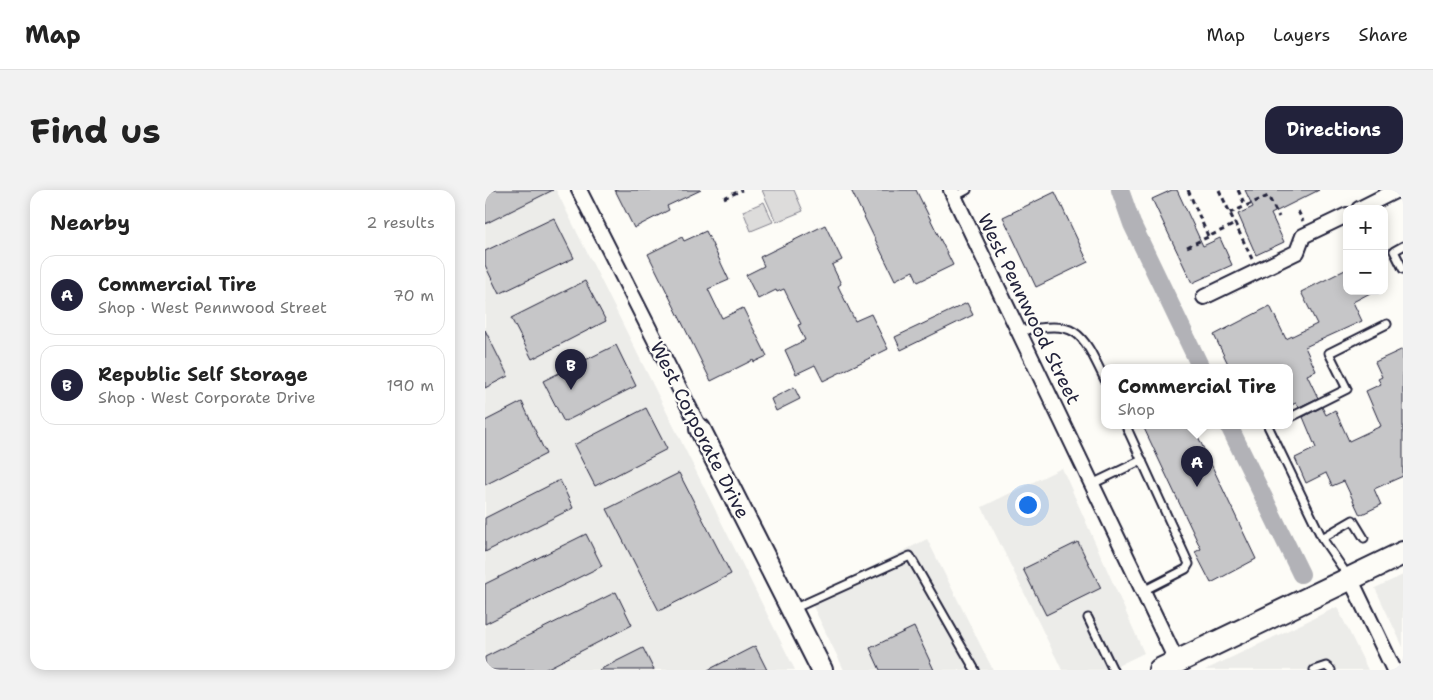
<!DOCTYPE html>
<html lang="en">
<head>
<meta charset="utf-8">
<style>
	body { margin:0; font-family:"Shantell Sans",sans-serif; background:#f2f2f2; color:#222 }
	.controls { position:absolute; right:15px; top:15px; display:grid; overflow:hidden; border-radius:10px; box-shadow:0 2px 12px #0003 }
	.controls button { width:45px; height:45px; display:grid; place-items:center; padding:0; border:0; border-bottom:1px solid #e0e0e0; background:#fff; color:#222; font:25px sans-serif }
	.you { position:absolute; left:542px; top:314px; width:18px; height:18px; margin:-12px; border:4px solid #fff; border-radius:50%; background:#1a73e8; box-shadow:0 0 0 8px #1a73e833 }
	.badge { display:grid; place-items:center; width:32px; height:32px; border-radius:50%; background:#22223b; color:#fff; font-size:16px; font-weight:700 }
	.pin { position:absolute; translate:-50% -41px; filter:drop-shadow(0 1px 2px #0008) }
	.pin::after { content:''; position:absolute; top:26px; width:18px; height:15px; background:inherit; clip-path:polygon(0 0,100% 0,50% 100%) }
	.popup { position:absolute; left:616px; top:174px; width:192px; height:65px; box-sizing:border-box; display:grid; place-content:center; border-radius:10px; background:#fff; filter:drop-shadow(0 1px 4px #0005); font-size:16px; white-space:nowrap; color:#767676 }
	.popup b { font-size:19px; color:#222 }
	.popup::after { content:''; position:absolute; left:50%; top:100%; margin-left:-10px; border:10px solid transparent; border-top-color:#fff }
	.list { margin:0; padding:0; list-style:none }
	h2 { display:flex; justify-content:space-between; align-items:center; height:65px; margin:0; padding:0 20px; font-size:21px }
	h2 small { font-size:16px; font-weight:400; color:#767676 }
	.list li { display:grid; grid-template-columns:32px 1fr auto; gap:15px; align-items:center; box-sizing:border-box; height:80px; margin:0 10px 10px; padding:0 10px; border:1px solid #e0e0e0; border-radius:15px }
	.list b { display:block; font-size:19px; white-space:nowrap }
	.list p { margin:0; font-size:16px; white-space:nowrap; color:#767676 }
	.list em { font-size:16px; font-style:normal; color:#767676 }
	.map { position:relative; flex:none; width:918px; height:480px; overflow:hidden; border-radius:15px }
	header { display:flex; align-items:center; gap:30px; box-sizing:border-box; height:70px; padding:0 25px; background:#fff; border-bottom:1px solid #e0e0e0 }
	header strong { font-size:24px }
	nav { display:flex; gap:28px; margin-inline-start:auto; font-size:18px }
	.intro { display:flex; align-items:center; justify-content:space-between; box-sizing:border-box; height:120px; padding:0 30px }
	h1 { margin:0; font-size:35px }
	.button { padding:12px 22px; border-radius:15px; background:#22223b; color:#fff; font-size:18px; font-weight:700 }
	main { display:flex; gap:30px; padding:0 30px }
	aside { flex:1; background:#fff; border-radius:15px; box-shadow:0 2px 12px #0003 }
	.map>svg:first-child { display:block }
</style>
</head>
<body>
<header>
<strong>Map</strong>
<nav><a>Map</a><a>Layers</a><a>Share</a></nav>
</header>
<div class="intro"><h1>Find us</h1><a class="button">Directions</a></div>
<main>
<aside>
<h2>Nearby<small>2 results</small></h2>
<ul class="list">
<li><span class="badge">A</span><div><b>Commercial Tire</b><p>Shop · West Pennwood Street</p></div><em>70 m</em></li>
<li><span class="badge">B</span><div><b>Republic Self Storage</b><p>Shop · West Corporate Drive</p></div><em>190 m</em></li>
</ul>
</aside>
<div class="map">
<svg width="918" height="480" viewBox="0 0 918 480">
	<rect width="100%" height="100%" fill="#fdfcf7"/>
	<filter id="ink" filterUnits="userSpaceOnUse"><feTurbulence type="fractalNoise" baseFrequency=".02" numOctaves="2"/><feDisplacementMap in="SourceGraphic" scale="10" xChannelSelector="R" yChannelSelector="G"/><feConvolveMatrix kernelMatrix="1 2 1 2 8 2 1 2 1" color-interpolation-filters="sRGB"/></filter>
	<g filter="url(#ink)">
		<g fill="#ecece9">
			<polygon points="0,0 71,0 310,480 0,480"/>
			<polygon points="577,278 659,463 624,480 577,480 497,317"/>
			<polygon points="442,349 508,480 359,480 324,408"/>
			<polygon points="918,385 918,457 890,398"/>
			<polygon points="852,417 883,480 720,480"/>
		</g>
		<g fill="#dddcdb" stroke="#807f8b">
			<polygon points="277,0 309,0 318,21 291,32"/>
			<polygon points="279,12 288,32 266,41 258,21"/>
		</g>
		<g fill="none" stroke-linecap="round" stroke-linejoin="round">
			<g stroke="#b2b2b7" stroke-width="18">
				<polyline points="635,0 647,34 716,178"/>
				<polyline points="744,236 816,384"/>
			</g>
		</g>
		<g fill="#c6c6c8" stroke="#22223b">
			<polygon points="0,0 68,0 0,34"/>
			<polygon points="130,0 216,0 182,16 184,20 149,38"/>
			<polygon points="366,0 431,0 468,75 433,92 428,81 410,90"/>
			<polygon points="687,0 692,0 718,56 735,48 747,75 707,93 667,9"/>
			<polygon points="760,0 834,0 786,24 799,52 771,65 753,24 768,17"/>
			<polygon points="570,2 603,72 551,97 518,27"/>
			<polygon points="69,28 89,68 14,104 0,75 0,61"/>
			<polygon points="340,35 357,70 347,75 356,94 353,96 370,131 386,124 403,159 338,191 330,175 311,184 300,160 320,150 313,135 316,134 299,99 292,102 291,100 273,109 261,85 279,76 275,67"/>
			<polygon points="221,41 244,90 223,99 237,128 258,118 282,166 269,172 268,170 226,191 163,64 197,47 199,51"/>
			<polygon points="862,79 862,101 889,101 868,112 877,131 820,157 831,181 822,185 833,208 814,217 811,213 804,216 804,178 745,178 729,145 785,116 801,149 832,134 816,102"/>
			<polygon points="100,91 121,131 47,169 26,128"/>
			<polygon points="482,113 488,125 416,160 410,147"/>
			<polygon points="0,140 23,186 0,198"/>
			<polygon points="131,155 151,196 79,232 58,191"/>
			<polygon points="918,159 918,286 889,299 896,315 875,325 859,291 847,296 841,283 821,293 810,268 831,258 818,227 837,217 841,225 850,220 864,251 896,236 881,201 896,194 893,189 897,187 890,172"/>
			<polygon points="309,197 315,209 291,221 286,209"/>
			<polygon points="37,212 61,264 0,295 0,231"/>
			<polygon points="161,218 182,259 110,296 89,255"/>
			<polygon points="658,236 708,236 771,369 726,393 710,362 716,359"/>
			<polygon points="194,283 246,384 174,421 122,319"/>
			<polygon points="75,290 88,318 0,362 0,328"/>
			<polygon points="101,344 117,376 0,434 0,394"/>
			<polygon points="593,352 616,398 561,425 538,379"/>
			<polygon points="131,402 147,435 59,480 0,480 0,467"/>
			<polygon points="429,437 449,480 395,480 385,458"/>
			<polygon points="270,456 282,480 223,480"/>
			<polygon points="158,458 169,480 114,480"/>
		</g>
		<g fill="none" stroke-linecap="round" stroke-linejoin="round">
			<defs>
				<g id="lane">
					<polyline points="469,7 482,0"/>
					<polyline points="918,56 909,61 918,79"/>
					<path d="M534,141C592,131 595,138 620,190"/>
					<polyline points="804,228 862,199 844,163 902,134"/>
					<polyline points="641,236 704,374 701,379 658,401"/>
					<polyline points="783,236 837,348 863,386"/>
					<polyline points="607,294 657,270"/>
					<polyline points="837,348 868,330 879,348"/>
					<polyline points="308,419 425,366 490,480"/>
					<polyline points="603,428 628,480"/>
					<polyline points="829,480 841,476 846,480"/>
				</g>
				<g id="street">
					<polyline points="94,0 215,239"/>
					<polyline points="466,0 692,472"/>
					<polyline points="874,19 912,0"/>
					<polyline points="719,107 812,62 818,46 862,25"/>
					<polyline points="865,388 909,480"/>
				</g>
				<polyline id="secondary" points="215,239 337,480"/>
				<polyline id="primary" points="675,480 918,363"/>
			</defs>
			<use href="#lane" stroke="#22223b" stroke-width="11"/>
			<use href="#street" stroke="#22223b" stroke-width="18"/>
			<use href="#secondary" stroke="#22223b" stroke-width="24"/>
			<use href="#primary" stroke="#22223b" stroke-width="26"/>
			<g stroke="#22223b" stroke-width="3" stroke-dasharray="5 4" stroke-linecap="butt">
				<polyline points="703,0 723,46"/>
				<polyline points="734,0 767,69"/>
				<polyline points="753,0 760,15"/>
				<polyline points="239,8 257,0"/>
				<polyline points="813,21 818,31"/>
				<polyline points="745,23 783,6 794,27"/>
				<polyline points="702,57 750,34"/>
			</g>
			<use href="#lane" stroke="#fdfcf7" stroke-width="7"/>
			<use href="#street" stroke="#fdfcf7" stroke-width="14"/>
			<use href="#secondary" stroke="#fdfcf7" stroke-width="20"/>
			<use href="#primary" stroke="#fdfcf7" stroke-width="22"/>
		</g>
	</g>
	<g text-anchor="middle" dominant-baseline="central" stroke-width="4.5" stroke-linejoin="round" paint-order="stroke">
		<g font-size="19" fill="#22223b" stroke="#fdfcf7">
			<text transform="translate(544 119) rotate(64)">West Pennwood Street</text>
			<text transform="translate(215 240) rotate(63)">West Corporate Drive</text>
		</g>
	</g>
</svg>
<div class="controls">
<button>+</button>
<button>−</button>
</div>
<div class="you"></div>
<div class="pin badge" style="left:712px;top:297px">A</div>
<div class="popup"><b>Commercial Tire</b>Shop</div>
<div class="pin badge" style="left:86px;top:200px">B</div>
</div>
</main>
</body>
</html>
